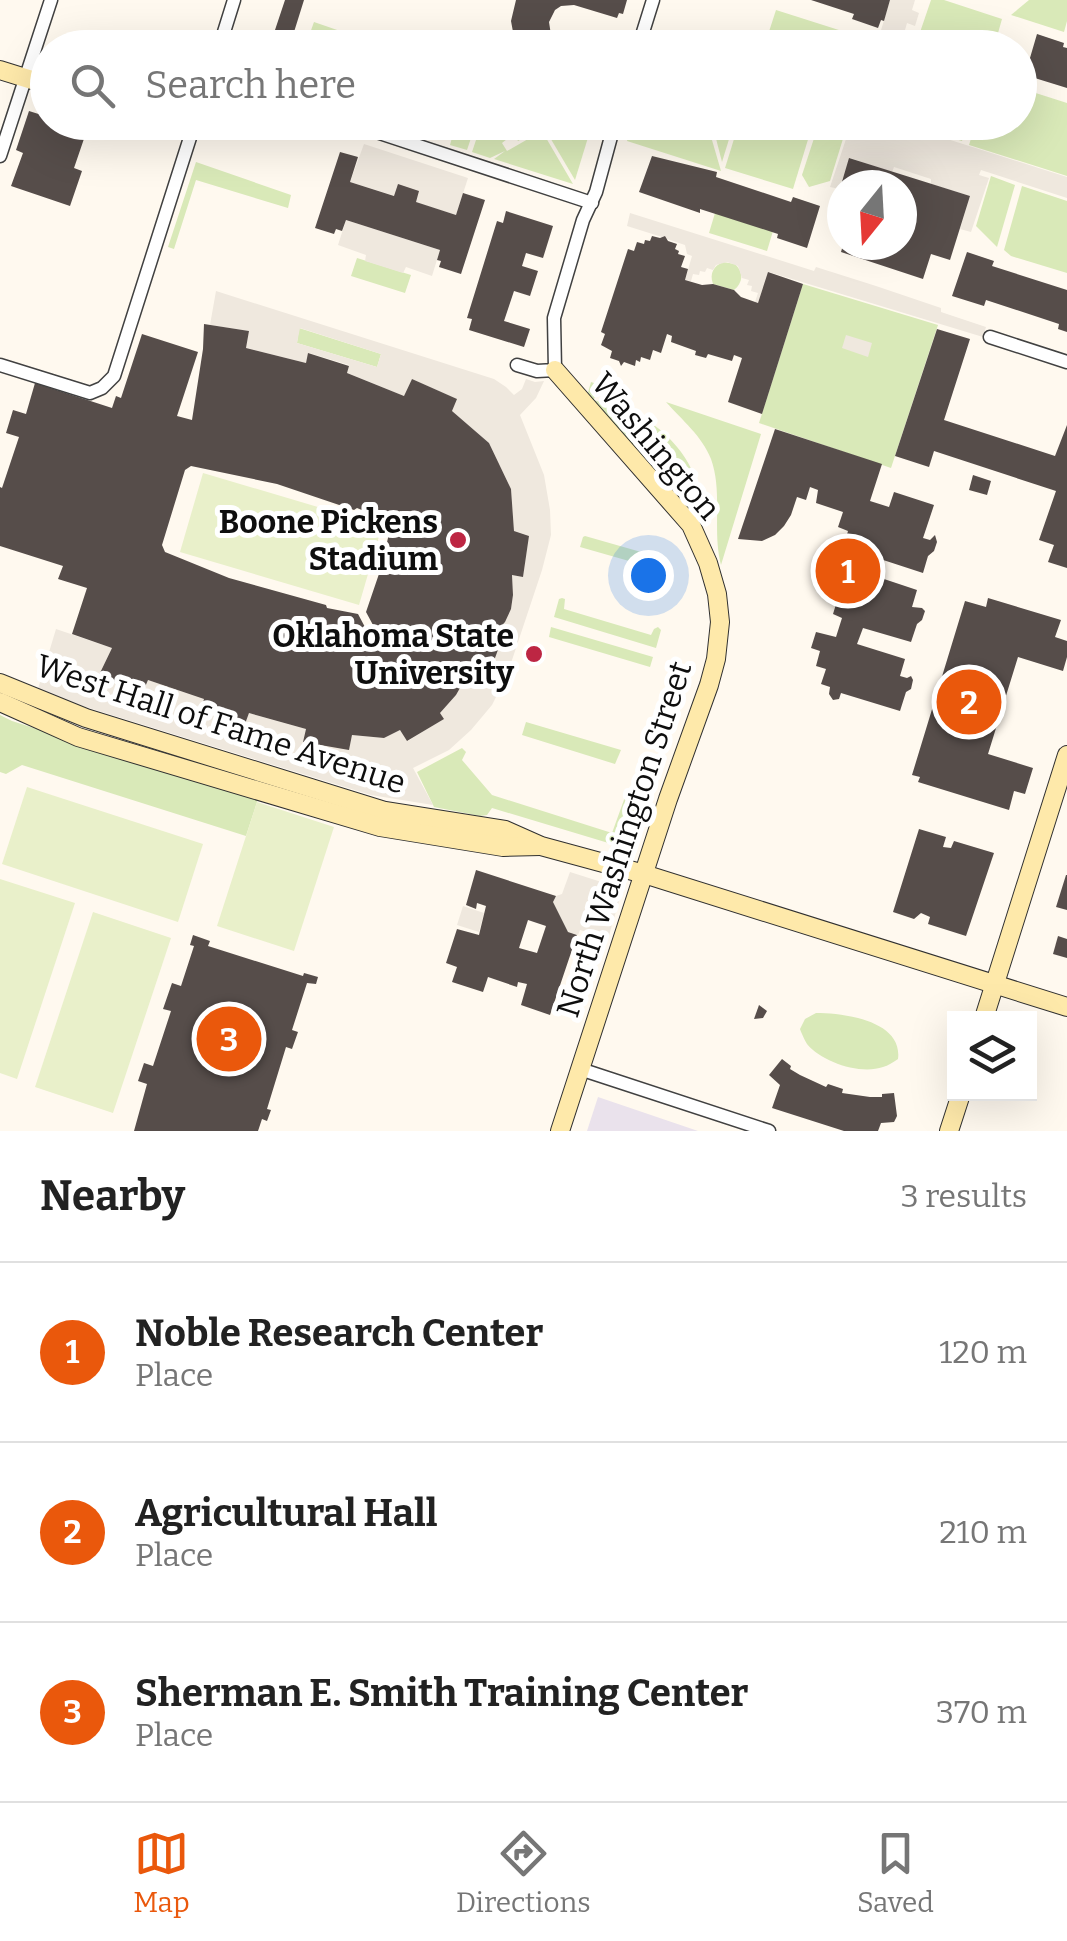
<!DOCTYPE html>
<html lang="en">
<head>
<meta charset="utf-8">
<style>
	body { margin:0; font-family:Bitter,serif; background:#f2f2f2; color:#222 }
	.controls { position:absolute; right:30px; bottom:30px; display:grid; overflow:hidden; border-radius:0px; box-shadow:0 10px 40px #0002 }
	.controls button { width:90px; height:90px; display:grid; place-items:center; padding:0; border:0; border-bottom:2px solid #e0e0e0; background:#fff; color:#222; font:50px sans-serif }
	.compass { position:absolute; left:827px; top:170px; width:90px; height:90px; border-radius:50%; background:#fff; box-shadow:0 10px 40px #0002; rotate:198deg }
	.you { position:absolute; left:648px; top:575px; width:35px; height:35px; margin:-25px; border:8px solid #fff; border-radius:50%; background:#1a73e8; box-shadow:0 0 0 15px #1a73e833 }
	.badge { display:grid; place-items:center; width:65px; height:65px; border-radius:50%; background:#ea580c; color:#fff; font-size:32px; font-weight:700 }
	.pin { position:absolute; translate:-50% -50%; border:5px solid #fff; box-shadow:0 2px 10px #0006 }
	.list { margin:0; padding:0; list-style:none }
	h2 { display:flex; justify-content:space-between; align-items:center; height:130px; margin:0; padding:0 40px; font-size:42px }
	h2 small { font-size:32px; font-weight:400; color:#767676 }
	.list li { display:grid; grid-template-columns:65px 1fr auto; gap:30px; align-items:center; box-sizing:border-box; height:180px; padding:0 40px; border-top:2px solid #e0e0e0 }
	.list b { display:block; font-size:38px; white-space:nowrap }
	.list p { margin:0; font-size:32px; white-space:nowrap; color:#767676 }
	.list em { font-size:32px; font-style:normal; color:#767676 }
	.icon { flex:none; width:55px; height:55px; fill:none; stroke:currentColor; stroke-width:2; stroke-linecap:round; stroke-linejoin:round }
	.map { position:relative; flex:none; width:1067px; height:1131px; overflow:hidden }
	.search { position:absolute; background:#fff; box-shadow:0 10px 40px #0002; left:30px; right:30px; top:30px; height:110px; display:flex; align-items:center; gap:25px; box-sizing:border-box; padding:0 35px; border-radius:55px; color:#767676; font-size:38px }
	.sheet { height:670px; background:#fff }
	nav { display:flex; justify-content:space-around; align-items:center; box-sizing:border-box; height:140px; border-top:2px solid #e0e0e0; background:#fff; font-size:28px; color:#767676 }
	nav a { display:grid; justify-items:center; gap:5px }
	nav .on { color:#ea580c }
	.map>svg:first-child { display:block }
</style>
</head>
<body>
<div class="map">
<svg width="1067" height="1131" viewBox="0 0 1067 1131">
	<rect width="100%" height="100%" fill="#fff9ef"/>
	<polygon fill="#eae2ec" points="598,1097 698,1131 587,1131"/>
	<g fill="#d9e9b8">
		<polygon points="931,0 944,0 1002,19 994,47 915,47"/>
		<polygon points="1029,0 1067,0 1067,21 1064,32 1011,15"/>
		<polygon points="776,10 842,31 837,47 764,47"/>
		<polygon points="314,22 343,32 338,47 305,47"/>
		<polygon points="1020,88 1067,103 1067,176 969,145 976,123 1020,122"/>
		<polygon points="482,122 537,123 541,128 518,141 515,136 511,136 502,143 507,151 542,131 573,184 494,159 505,151 490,158 472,152"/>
		<polygon points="456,123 476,123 467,150 450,145"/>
		<polygon points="564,123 590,131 575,180 545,129 557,123"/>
		<polygon points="631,123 707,123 721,171 627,141"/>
		<polygon points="712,123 734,123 722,162"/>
		<polygon points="739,123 813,123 793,189 725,168"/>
		<polygon points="819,123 846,129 830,181 809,187 802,175"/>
		<polygon points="904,123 967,123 962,141"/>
		<polygon points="196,162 291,195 288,208 196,180 174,249 168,247"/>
		<polygon points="991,176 1015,185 997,247 976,226"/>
		<polygon points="1022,186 1067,201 1067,273 1011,256 1004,250"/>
		<polygon points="715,213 773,231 767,251 709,233"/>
		<polygon points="357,258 411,275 405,293 351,276"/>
		<path d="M723,262L735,264C744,272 743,283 734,290L713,284C709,273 714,266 723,262Z"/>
		<polygon points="803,284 938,325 891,468 759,423"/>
		<polygon points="299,328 381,354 377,367 297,343"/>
		<path d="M591,382L597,384L594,400C611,406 631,411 646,420C674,436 708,478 696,512L685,508L587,396Z"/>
		<path d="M666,402L761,434L721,565C712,531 723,492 711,459C702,436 682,420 666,402Z"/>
		<polygon points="585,536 662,558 667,565 664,571 580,547 583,537"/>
		<polygon points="562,598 565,599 564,609 651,635 654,629 658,627 661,630 656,648 554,617 559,599"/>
		<polygon points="551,627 653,657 650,667 549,637"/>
		<polygon points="0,715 12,721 258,799 246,836 22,765 6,774 0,772"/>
		<polygon points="526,722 621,750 615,764 522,735"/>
		<polygon points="462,748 466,752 462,760 492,795 612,833 625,797 628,795 641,799 625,848 492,808 487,815 480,816 434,807 417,772"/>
		<path d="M816,1013C845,1013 903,1021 898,1059C893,1062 888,1066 883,1067C860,1075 822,1062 807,1044C805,1041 801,1032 800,1029L805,1019Z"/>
	</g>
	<g fill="#e9f0ca">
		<polygon points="203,473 382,526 359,605 180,552"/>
		<polygon points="27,787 203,844 178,922 2,864"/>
		<polygon points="257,802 334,827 294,951 217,926"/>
		<polygon points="0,879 75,903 17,1079 0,1073"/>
		<polygon points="93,912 171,938 113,1113 35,1087"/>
	</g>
	<g fill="#efe8de" fill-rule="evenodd">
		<polygon points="890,0 915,0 912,10 919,13 915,26 907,23 901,44 879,37"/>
		<polygon points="829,123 897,123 1067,177 1067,198 981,170 979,175 989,178 971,232 960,229 970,196 931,184 931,179 894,167 892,172 850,158 839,189 830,187 848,133 856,136 858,132"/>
		<polygon points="364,144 468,178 456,215 350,182"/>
		<polygon points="630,213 814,271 816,267 876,286 941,308 941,312 986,327 983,337 769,272 758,303 755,302 758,293 751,291 752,286 747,285 749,280 742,278 738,266 727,262 716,265 713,270 707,268 705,272 700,271 699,275 693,274 691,281 685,280 692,256 687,254 685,245 667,239 665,236 662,237 627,226"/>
		<polygon points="346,220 440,250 432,276 406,267 403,273 365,261 366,255 338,245"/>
		<path d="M216,291L494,379L506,387L514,395L522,389L526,379L535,382L544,381L536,398L520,415L544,475L550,510L551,535L542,570L507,675L492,705L471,730L449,750L413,768L433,805L371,795L37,692L56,629L112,648L99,675L142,693L148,680L204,699L201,710L245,724L249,713L266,718L306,729L303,741L349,749L352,735L384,738L400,730L408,741L443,719L440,713L456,695L468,674L487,680L495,633L511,609L513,595L512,575L523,576L529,536L514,531L511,489L489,443L452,411L456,399L412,379L404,396L347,373L349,365L309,353L306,363L246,348L249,331L210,325ZM300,328L381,354L377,367L297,343Z"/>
		<polygon points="846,335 872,343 868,357 842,348"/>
		<polygon points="570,872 614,886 621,894 608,939 580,930 578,935 568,932 553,902 556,896 562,894"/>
		<polygon points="463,906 484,913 479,932 457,925"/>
	</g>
	<g fill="#564d4a" fill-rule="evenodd">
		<polygon points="285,0 304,0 289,48 269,48"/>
		<polygon points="516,0 627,0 623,14 619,13 617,18 574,5 561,6 555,10 549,22 551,35 556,40 570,48 516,48 511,21"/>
		<polygon points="811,0 890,0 884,21 881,20 878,28 852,19 854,14"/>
		<polygon points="1037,34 1064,43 1063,47 1067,48 1067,88 1025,75"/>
		<polygon points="29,111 48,117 48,122 64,122 87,130 74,168 82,171 70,206 11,186 23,153 16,150"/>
		<polygon points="340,152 358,157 350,182 394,196 398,184 419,191 416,202 456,215 463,193 485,200 461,274 439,267 441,261 437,260 440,250 346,220 342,231 336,229 334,234 315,228"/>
		<polygon points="652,156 717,172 716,177 791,202 793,197 820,206 807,248 777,238 778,234 700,209 700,213 639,192"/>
		<polygon points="849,158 970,196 950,260 931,254 923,279 841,252 843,245 902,245 902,185 841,185"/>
		<polygon points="841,195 842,195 842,227 832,224"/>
		<polygon points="506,211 553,226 543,258 526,253 522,266 538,271 530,296 514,291 504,321 530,329 524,347 469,330 472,319 467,318 497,221 503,223"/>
		<polygon points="652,236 660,238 665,236 668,241 677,244 675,249 679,251 678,254 685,256 681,267 688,269 685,280 702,285 713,284 734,290 741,297 758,303 768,272 803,284 762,414 728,402 742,358 734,355 732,361 708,354 706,358 695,355 696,351 671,342 672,336 667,334 661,353 653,350 650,360 641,357 640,362 636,360 635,366 624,362 621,366 619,361 610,358 612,351 601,345 605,334 601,332 628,249 634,251 637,242 644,244 645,240 650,241"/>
		<polygon points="967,252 994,261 992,266 1067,290 1067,332 1058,329 1059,324 986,300 984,306 952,296"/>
		<path d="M204,324L249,331L246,348L306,363L308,353L349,366L347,373L404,396L412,379L457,399L452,411L489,443L511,489L514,531L529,536L523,577L512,575L513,595L511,609L505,622L495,633L503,636L487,680L468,674L456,695L440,713L444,719L407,741L400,730L384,738L352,735L349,750L303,742L306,729L249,713L245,724L201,710L204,699L148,680L142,694L99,675L112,648L72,634L87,588L58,579L63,566L0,546V487L2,488L19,437L6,433L13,410L26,414L35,383L112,408L116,396L121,398L142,334L198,352L177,416L192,420L203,349ZM191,466L277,484L354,510L357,508L386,520L401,511L405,518L391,525L381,568L366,612L373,625L366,629L358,614L327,608L326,605L229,578L165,552L162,545L185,470Z"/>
		<polygon points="937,329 970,339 944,420 1055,456 1067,425 1067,568 1048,562 1054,545 1039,540 1056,491 934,451 929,467 895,456"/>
		<polygon points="775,429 882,464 870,501 889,507 894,492 934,505 923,538 930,540 935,535 937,542 934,551 928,556 923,573 874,557 869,574 917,590 912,607 922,608 925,611 922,620 917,624 911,642 863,628 857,644 905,659 900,676 907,678 911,676 913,680 911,689 906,692 900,711 841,693 839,699 833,700 829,694 830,687 821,684 826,669 816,666 820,651 811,648 816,632 836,637 842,618 833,614 837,601 827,598 831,582 823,580 829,563 846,569 853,548 844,545 848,531 838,527 843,512 816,503 818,490 810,487 806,500 797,497 791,515 784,526 775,535 762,541 738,539"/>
		<polygon points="973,475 991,481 987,495 969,490"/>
		<polygon points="988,598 1061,620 1055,637 1067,641 1067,657 1063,671 1018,657 988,754 1033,768 1025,794 1014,791 1009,810 918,782 920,777 912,775 965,601 986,607"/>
		<polygon points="919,829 946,837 943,847 951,848 954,841 994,853 966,936 928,924 930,917 921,913 914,919 893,912"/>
		<path d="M476,870L556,896L553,902L568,932L577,935L550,1015L521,1005L527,984L518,982L517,987L488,977L483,992L452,982L457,967L446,963L457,929L479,935L486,906L477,903L476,909L466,905ZM528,920L546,926L537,953L519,948Z"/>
		<polygon points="1066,875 1067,875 1067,910 1056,907"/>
		<polygon points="193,935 210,941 208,946 303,976 304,973 318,977 316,984 307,983 292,1030 298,1032 292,1049 286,1047 267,1109 271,1110 267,1121 262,1119 258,1131 134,1131 147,1084 138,1081 144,1063 153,1066 171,1011 163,1009 172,983 181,986 194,946 190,945"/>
		<polygon points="1058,936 1067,939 1067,958 1053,954"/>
		<polygon points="759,1005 767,1011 763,1018 754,1019"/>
		<polygon points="782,1059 791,1066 790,1069 800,1075 826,1087 828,1084 843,1089 842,1093 870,1097 882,1097 882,1094 894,1093 897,1116 894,1122 881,1123 878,1131 844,1131 772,1108 780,1085 769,1075"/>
	</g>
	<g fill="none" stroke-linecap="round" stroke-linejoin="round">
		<defs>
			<g id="street">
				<polyline points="219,48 234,0"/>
				<polyline points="638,48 653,0"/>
				<polyline points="346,122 592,203"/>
				<polyline points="0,156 51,0"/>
				<polyline points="990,337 1067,362"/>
				<polyline points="0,365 90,393 102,388 114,376 195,122"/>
				<polyline points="517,365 537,371 555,370 554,318 583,220 596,192 615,122"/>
				<polyline points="580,1069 769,1131"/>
			</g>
			<g id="secondary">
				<polyline points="0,70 48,85"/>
				<polyline points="164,122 192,131"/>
				<polyline points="555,370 691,525 708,563 717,594 720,622 716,659 709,685 668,799 560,1131"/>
				<polyline points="0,683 86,718 385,811 505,830 541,846 644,874 1067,1007"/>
				<polyline points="0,702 78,737 380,827 503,847 540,846"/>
				<polyline points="984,1018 1067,755"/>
				<polyline points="949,1131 961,1094"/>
			</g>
		</defs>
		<use href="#street" stroke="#414141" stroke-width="15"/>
		<use href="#secondary" stroke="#303030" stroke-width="20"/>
		<use href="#street" stroke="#fff" stroke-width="12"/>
		<use href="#secondary" stroke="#fee9aa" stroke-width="18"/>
	</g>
	<g fill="#bd2643" stroke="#fff" stroke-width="4">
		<circle cx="458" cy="540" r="10"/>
		<circle cx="534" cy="654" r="10"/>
	</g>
	<g text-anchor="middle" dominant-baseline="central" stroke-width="10" stroke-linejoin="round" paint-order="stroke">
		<g font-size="32" fill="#0e0e0e" stroke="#fff">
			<text transform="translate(656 446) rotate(50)">Washington</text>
			<text transform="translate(221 724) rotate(18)">West Hall of Fame Avenue</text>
			<text transform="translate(624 839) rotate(-72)">North Washington Street</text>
		</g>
		<g font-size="32" font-weight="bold" fill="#0e0e0e" stroke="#fff" text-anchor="end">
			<text x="438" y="522">Boone Pickens<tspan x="438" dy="37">Stadium</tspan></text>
			<text x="514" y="636">Oklahoma State<tspan x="514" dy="37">University</tspan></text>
		</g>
	</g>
</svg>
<div class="controls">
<button><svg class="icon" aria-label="layers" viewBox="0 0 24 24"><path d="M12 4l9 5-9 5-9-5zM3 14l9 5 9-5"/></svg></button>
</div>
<svg class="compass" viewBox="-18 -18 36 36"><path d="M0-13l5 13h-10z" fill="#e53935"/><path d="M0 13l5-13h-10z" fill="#767676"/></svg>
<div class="you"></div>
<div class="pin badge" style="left:848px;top:571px">1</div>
<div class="pin badge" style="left:969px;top:702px">2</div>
<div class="pin badge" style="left:229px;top:1039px">3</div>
<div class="search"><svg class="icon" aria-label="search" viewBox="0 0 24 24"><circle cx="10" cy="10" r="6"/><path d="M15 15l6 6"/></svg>Search here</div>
</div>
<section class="sheet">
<h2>Nearby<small>3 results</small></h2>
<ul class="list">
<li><span class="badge">1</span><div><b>Noble Research Center</b><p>Place</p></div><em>120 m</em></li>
<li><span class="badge">2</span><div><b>Agricultural Hall</b><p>Place</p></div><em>210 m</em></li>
<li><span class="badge">3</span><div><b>Sherman E. Smith Training Center</b><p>Place</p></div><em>370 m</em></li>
</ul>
</section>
<nav>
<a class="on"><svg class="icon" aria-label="map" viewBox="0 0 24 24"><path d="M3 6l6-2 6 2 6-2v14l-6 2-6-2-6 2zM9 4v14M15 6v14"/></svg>Map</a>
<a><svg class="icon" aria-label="directions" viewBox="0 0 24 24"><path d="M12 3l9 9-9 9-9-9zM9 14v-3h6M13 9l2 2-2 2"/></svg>Directions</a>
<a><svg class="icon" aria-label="saved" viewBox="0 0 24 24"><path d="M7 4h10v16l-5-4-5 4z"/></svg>Saved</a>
</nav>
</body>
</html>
